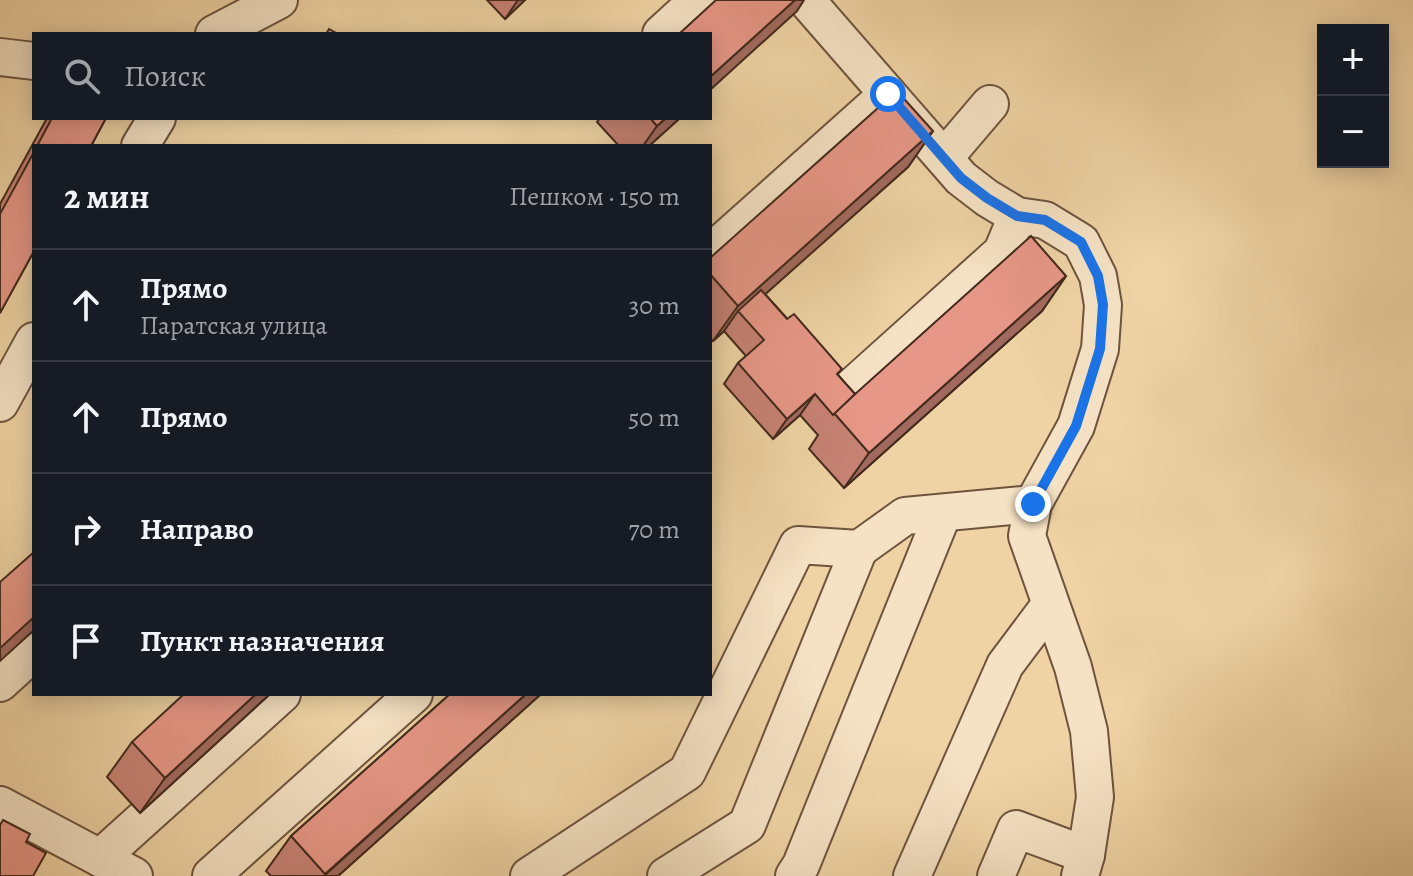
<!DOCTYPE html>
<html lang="ru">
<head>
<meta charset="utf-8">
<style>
	body { margin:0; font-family:Alegreya,serif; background:#20242c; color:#f1f3f6 }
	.controls { position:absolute; right:24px; top:24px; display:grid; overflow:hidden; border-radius:0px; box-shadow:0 4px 20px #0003 }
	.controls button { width:72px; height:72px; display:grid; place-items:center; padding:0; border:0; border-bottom:2px solid #363941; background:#171b24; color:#f1f3f6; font:40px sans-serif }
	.stop { position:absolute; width:24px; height:24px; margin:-18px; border:6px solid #1a73e8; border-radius:50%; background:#fff }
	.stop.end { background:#1a73e8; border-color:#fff; box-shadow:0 2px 8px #0008 }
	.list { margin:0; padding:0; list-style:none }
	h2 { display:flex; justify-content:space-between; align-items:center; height:104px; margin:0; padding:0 32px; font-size:34px }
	h2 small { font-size:26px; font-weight:400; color:#9ea1a6 }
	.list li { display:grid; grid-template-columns:52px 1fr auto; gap:24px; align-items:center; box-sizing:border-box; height:112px; padding:0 32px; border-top:2px solid #363941 }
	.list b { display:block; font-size:30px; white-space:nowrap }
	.list p { margin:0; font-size:26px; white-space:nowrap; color:#9ea1a6 }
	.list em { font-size:26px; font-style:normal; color:#9ea1a6 }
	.icon { flex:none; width:44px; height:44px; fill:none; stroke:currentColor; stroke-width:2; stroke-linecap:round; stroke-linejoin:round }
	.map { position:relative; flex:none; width:1413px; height:876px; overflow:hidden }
	.search { position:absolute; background:#171b24; box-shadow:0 4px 20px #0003; left:32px; top:32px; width:680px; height:88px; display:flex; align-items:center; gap:20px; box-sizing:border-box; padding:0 28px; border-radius:0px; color:#9ea1a6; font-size:30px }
	.panel { position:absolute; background:#171b24; box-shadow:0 4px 20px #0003; left:32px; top:144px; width:680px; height:552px; border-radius:0px }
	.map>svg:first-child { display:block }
</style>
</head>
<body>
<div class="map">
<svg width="1413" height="876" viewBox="0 0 1413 876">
	<rect width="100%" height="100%" fill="#efd3a4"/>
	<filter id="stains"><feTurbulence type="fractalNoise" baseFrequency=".0025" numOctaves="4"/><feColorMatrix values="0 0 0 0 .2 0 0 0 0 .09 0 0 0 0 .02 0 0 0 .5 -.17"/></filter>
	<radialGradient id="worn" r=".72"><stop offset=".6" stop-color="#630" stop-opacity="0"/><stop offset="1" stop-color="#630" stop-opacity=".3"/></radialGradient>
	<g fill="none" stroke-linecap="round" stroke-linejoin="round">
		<defs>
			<g id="minor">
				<polyline points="806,0 961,178 987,198 1017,216 1045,220 1081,242 1098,276 1103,305 1100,349 1076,426 1033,504 1027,536 1073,667 1089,731 1095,797 1086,855 1080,876"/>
				<polyline points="214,34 279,0"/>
				<polyline points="661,34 698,0"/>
				<polyline points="0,57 34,61"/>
				<polyline points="140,146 157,118"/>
				<polyline points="944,158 990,104"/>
				<polyline points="710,253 888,94"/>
				<polyline points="853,386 1002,252 1017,216"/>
				<polyline points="0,403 34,341"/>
				<polyline points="0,683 34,652"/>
				<polyline points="0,805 134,876"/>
				<polyline points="100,858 282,694"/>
				<polyline points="211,876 414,694"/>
				<polyline points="529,876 687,772 798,545 859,549 905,516 1033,504"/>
				<polyline points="666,876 747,825 859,549"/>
				<polyline points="794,876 801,865 943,513"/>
				<polyline points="912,876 1005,665 1050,605"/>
				<polyline points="996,876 1016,829 1086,855"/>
			</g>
		</defs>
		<use href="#minor" stroke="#6e543f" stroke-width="40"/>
		<use href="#minor" stroke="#f5e2c4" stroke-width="36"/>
	</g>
	<g fill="#c78274" stroke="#432a1d" stroke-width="2">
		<polygon points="487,0 525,0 505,19"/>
		<polygon points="47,118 106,118 91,146 34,146 34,251 0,313 0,204"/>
		<polygon points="600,118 680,118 649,146 619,146 597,122"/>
		<polygon points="933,131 908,167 765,294 855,394 1066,276 1042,311 844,488 809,449 818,435 800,415 773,439 724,384 738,363 746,356 724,331 713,341 710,338 710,258"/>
		<polygon points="270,694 140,813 107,777 132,742"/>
		<polygon points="450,694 541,694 338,876 271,876 266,871 291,836"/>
	</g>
	<g fill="#a26a5e" stroke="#432a1d" stroke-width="2">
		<polygon points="518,0 525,0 505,19"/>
		<polygon points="795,0 804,0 797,11 710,90 710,77"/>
		<polygon points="666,118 680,118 649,146 643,146 657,126"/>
		<polygon points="933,131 908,167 742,315 738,311 724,331 713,341 738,306"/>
		<polygon points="1066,276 1042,311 844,488 869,453"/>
		<polygon points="815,394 800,415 773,439 787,419"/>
		<polygon points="34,617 34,630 0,661 0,648"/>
		<polygon points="256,694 270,694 140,813 165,778"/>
		<polygon points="526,694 541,694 338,876 324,876"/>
	</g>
	<g fill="#e79787" stroke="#432a1d" stroke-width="2">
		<polygon points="716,0 795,0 710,77 710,34 679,34"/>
		<polygon points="329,29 338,34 326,34"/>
		<polygon points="897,91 933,131 738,306 710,274 710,258"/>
		<polygon points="52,118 106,118 91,146 37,146"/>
		<polygon points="650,118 666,118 657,126"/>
		<polygon points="34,152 34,251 0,313 0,214"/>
		<polygon points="1031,236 1066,276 869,453 834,413"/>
		<polygon points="761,290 787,319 794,314 842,369 837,374 855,394 833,415 815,394 787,419 738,363 764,340 738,311"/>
		<polygon points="34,552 34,617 0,648 0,582"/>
		<polygon points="184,694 256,694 165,778 132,742"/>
		<polygon points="450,694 526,694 325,874 291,836"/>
		<polygon points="3,820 30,834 26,842 46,853 33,876 0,876 0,825"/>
	</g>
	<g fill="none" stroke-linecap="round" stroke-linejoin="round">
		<polyline stroke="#1a73e8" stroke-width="10" points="888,94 961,178 987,198 1017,216 1045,220 1081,242 1098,276 1103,305 1100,349 1076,426 1033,504"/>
	</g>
	<rect width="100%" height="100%" filter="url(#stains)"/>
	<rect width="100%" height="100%" fill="url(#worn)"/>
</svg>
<div class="controls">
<button>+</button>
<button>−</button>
</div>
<div class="stop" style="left:888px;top:94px"></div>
<div class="stop end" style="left:1033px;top:504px"></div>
<div class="search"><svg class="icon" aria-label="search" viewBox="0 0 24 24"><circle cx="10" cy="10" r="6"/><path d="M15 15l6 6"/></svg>Поиск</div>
<section class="panel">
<h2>2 мин<small>Пешком · 150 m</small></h2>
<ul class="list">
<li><svg class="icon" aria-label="ahead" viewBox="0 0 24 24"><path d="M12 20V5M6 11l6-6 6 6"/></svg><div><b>Прямо</b><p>Паратская улица</p></div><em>30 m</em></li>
<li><svg class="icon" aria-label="ahead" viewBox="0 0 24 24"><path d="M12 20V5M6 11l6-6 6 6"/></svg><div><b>Прямо</b></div><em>50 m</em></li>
<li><svg class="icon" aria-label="right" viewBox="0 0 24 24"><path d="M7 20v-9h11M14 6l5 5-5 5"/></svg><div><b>Направо</b></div><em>70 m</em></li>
<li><svg class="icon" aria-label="arrive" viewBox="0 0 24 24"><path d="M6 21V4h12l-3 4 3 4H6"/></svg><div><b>Пункт назначения</b></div></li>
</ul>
</section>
</div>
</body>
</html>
